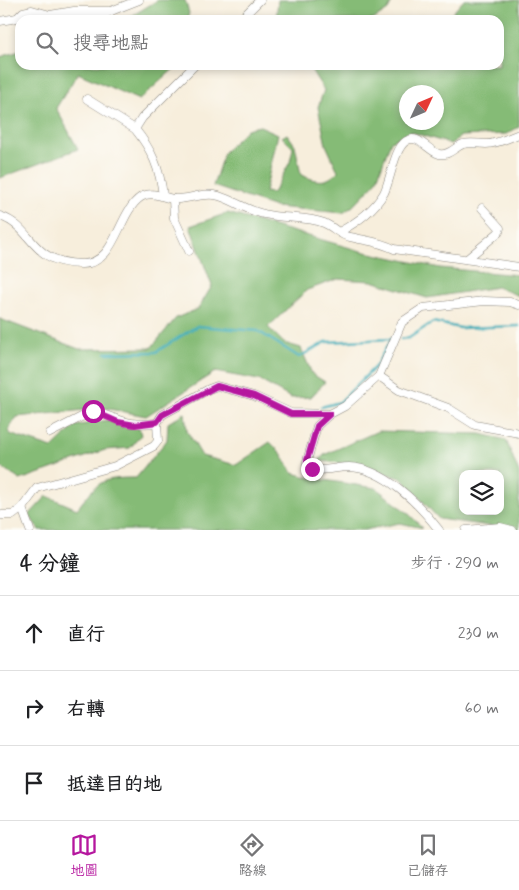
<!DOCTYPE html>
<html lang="zh-TW">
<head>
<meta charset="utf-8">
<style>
	body { margin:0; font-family:Mynerve,"LXGW WenKai TC",sans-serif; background:#f2f2f2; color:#202124 }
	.controls { position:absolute; right:15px; bottom:15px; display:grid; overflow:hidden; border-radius:10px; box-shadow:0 2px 8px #0003 }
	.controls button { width:45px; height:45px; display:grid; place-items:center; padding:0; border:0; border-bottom:1px solid #e0e0e0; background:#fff; color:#202124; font:25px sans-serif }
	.compass { position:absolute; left:399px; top:85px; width:45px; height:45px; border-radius:50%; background:#fff; box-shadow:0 2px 8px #0003; rotate:46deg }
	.stop { position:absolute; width:15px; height:15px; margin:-11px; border:4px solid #b5179e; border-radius:50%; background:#fff }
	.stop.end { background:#b5179e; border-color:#fff; box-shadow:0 1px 5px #0008 }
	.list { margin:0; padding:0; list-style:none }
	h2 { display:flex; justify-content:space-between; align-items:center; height:65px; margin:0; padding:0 20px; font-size:21px }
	h2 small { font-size:16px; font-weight:400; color:#757577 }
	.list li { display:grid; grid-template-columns:32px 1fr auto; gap:15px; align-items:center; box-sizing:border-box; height:75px; padding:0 20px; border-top:1px solid #e0e0e0 }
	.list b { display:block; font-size:19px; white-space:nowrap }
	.list em { font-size:16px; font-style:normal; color:#757577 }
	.icon { flex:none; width:28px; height:28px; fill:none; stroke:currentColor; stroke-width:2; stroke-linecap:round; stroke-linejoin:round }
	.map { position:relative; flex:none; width:519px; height:530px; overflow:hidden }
	.search { position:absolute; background:#fff; box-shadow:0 2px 8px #0003; left:15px; right:15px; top:15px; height:55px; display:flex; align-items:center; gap:12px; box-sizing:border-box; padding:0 18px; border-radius:15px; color:#757577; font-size:19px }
	.sheet { height:290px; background:#fff }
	nav { display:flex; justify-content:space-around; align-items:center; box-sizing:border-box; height:70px; border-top:1px solid #e0e0e0; background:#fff; font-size:14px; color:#757577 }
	nav a { display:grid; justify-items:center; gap:2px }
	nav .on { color:#b5179e }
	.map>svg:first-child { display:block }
</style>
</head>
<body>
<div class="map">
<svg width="519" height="530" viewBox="0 0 519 530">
	<rect width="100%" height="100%" fill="#fdfcf7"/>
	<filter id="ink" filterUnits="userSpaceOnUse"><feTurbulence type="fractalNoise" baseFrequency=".02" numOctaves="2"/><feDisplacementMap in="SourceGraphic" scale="10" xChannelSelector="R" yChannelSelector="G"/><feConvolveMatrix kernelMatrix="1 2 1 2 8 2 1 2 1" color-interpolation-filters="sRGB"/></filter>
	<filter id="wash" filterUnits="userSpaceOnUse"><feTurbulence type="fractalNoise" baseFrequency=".0096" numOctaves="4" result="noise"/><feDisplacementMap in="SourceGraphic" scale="20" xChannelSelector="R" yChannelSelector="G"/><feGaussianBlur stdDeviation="1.12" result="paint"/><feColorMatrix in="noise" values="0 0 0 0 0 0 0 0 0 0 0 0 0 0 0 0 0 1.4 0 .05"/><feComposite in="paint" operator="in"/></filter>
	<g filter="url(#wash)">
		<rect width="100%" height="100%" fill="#f7eedc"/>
		<g fill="#85bb76" stroke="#506c49" fill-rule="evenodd">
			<polygon points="158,0 185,0 189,13 187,20 125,20"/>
			<polygon points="278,0 393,0 388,10 373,20 276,20"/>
			<path d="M464,0H519V127L506,134L461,136L451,144L411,132L391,141L376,182L353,206L343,213L275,207L213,186L224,152L247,129L260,126L278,134L265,192L273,193L290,162L293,148L282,137L287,134L295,145L301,175C316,181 326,185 338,171L326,145L318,107L324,90L308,65H499V20H437L448,18ZM406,92H436V122H406Z"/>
			<polygon points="20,51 20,65 178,65 139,100 78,73 56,108 78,149 0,178 0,57"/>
			<polygon points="228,213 361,251 440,268 519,275 519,296 497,287 427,298 372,281 338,279 307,290 268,327 284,343 301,348 312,374 325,382 311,397 291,398 259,380 215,372 146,416 104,408 17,417 9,429 10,434 52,448 75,426 108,420 139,428 141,435 130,448 105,450 20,480 0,466 0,319 79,349 151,348 176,318 198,309 212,286 190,226"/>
			<path d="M185,413L187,431L202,456L236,465L270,442L281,453L293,473L311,478L376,488L409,514L423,528L400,523L364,530H39L29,515L47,496L77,509C99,481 100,478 136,478L167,440L168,423Z"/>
			<path d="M378,431L481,434L506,440L519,473V530L439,519L401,478L352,464L319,461L324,455ZM463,474H500V511H463Z"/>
		</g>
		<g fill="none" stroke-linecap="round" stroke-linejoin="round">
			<g stroke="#3dadb9" stroke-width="2.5">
				<polyline points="401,339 409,338 433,322 460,328 519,326"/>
				<polyline points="106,353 156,352 197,326 258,331 299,357 326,342 391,339"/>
				<polyline points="321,407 340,402 375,367 391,339"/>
			</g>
		</g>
	</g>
	<g filter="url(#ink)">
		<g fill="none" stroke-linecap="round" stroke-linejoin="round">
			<defs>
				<g id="minor">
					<polyline points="17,18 41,20"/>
					<polyline points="56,20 101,17 111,11"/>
					<polyline points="240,20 260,0"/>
					<polyline points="0,21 17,18 23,12 32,10 50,15 74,11 111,11 139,0"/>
					<polyline points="87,99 135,129"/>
					<path d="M163,196C160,169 152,150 135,129L142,118L195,65"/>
					<polyline points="173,199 174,218 189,251"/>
					<path d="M0,216C35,228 29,263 81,264C117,265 117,213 141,197C152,190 163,198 174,199C188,200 205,191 219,196C235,201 248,211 264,214C283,219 307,216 324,223C334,227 340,236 350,237C367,241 378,241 394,249L519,267"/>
					<path d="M339,232C356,223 374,210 384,193C391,179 394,149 406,141C418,133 428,151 439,154C449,156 455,147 463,144C471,142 479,144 486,144C498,144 508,138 519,134"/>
					<polyline points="467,259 499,232 500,228 482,208"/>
					<polyline points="379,376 399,390 448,408 475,425 519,433"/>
					<path d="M330,414L317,426L307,461V466C319,474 335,467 349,467C384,468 419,504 439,530"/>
					<path d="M50,433L93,411C122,419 123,426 157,423"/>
					<polyline points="22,508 30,530"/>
					<polyline points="0,515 13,515 22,508 37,488 115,466 154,446 158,441 157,423 162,415 209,389 217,386 254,396 291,413 330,414 345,406 379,376 402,322 423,308 484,301 510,302 519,305"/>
					<polyline points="466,530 500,527 512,530"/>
				</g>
			</defs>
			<use href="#minor" stroke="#8a857c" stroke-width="9"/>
			<use href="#minor" stroke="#fff" stroke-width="8"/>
		</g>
	</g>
	<g fill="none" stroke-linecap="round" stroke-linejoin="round" filter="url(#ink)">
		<polyline stroke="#b5179e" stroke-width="6" points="93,411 118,422 135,425 157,422 162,415 217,386 254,396 291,414 330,414 317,426 307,460 307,466 312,469"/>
	</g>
</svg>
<div class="controls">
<button><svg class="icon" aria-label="layers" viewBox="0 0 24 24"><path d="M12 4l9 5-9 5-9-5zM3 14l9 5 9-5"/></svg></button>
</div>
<svg class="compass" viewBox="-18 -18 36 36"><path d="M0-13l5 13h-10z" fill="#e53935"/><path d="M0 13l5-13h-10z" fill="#757577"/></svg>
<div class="stop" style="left:93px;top:411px"></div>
<div class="stop end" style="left:312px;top:469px"></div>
<div class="search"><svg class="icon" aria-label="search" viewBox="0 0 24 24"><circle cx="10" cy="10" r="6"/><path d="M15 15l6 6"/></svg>搜尋地點</div>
</div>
<section class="sheet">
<h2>4 分鐘<small>步行 · 290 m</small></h2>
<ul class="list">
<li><svg class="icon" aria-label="ahead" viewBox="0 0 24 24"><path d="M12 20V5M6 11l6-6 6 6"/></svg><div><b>直行</b></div><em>230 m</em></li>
<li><svg class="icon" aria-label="right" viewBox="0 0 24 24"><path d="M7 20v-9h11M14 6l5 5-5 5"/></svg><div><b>右轉</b></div><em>60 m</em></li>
<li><svg class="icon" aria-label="arrive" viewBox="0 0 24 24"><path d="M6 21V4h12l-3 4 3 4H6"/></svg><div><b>抵達目的地</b></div></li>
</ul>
</section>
<nav>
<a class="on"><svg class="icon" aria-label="map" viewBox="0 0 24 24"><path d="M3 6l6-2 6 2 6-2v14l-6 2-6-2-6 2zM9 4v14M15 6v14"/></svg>地圖</a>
<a><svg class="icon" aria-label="directions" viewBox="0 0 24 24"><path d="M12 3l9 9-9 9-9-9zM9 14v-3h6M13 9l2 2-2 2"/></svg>路線</a>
<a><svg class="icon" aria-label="saved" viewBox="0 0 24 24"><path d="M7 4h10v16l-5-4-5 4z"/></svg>已儲存</a>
</nav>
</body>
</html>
